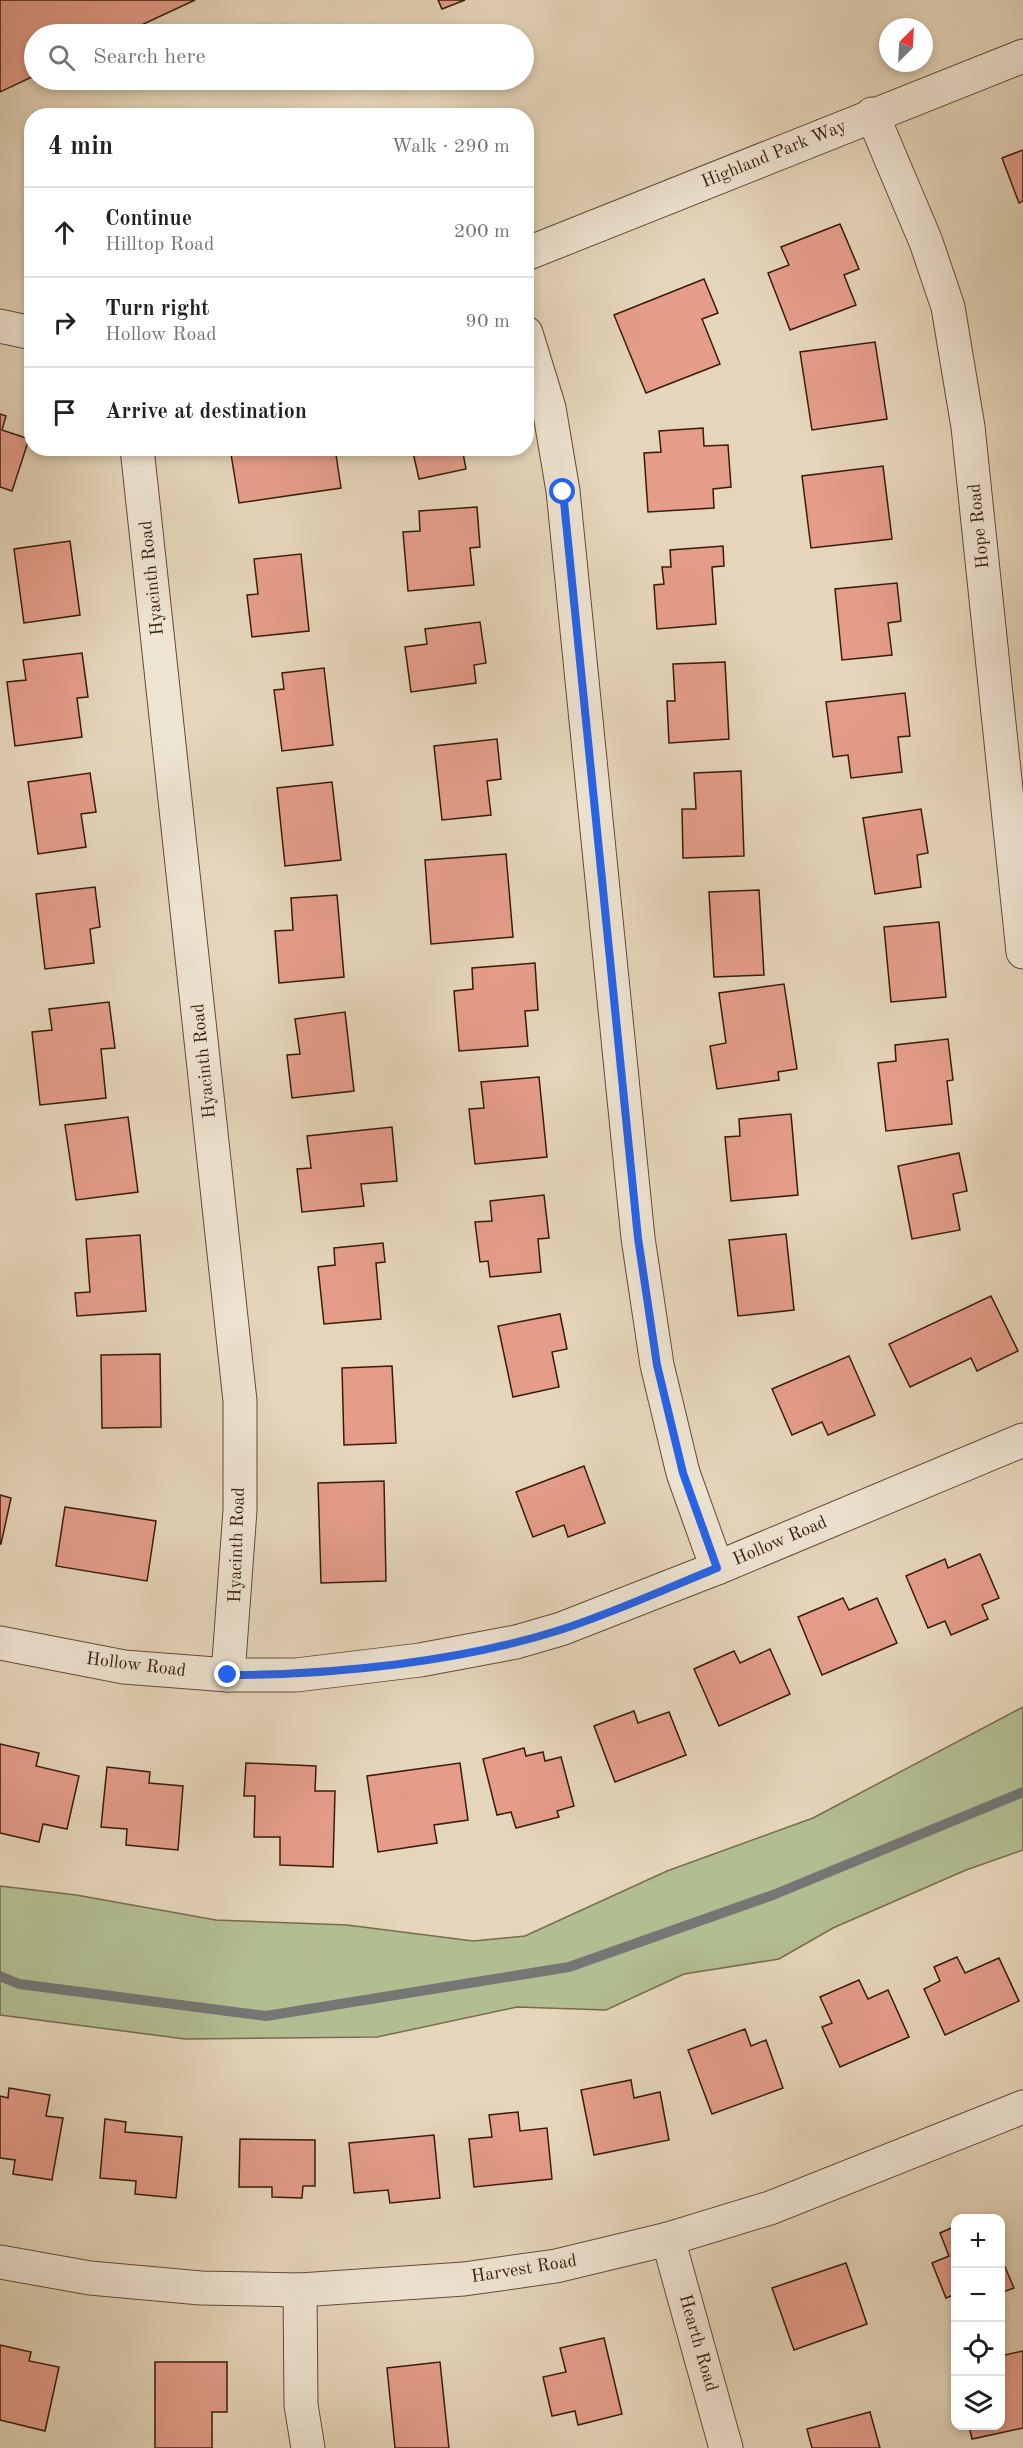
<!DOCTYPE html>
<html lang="en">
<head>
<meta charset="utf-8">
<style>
	body { margin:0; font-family:"Old Standard TT",serif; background:#f2f2f2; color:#202124 }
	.controls { position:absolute; right:18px; bottom:18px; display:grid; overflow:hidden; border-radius:12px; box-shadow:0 3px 9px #0003 }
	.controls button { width:54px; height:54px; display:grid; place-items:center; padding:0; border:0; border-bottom:2px solid #e0e0e0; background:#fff; color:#202124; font:30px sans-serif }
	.compass { position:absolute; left:879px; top:18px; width:54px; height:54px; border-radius:50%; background:#fff; box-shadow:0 3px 9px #0003; rotate:24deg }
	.stop { position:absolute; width:18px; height:18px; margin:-14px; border:4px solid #2563eb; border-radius:50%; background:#fff }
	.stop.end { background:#2563eb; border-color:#fff; box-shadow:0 2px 6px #0008 }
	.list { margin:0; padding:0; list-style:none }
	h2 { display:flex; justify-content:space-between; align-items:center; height:78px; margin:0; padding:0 24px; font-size:26px }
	h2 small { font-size:20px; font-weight:400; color:#757577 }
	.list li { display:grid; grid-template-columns:39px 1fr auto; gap:18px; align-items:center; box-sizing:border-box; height:90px; padding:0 24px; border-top:2px solid #e0e0e0 }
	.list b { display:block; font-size:22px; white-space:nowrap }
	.list p { margin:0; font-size:20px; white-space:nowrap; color:#757577 }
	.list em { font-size:20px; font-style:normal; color:#757577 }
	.icon { flex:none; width:33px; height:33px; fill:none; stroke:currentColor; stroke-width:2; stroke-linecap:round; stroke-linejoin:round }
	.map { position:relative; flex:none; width:1023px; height:2448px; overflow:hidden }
	.search { position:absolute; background:#fff; box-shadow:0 3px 9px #0003; left:24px; top:24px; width:510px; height:66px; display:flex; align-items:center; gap:15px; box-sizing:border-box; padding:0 21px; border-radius:33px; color:#757577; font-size:22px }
	.panel { position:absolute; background:#fff; box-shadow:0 3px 9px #0003; left:24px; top:108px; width:510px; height:348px; border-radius:24px }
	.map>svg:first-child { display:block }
</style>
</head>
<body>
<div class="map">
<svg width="1023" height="2448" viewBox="0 0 1023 2448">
	<rect width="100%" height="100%" fill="#e5d5ba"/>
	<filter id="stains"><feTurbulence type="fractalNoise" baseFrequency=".00333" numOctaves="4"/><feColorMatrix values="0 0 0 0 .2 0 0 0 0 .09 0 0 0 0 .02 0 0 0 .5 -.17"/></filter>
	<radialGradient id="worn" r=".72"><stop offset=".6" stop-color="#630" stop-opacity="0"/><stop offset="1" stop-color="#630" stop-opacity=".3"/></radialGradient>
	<polygon fill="#b2be92" stroke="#766c4e" stroke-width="1.5" points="1023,1707 1023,1850 966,1870 833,1928 779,1959 684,1974 606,2010 517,2007 377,2037 185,2039 0,2015 0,1886 76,1895 216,1920 347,1925 473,1941 525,1936 667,1871 813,1818"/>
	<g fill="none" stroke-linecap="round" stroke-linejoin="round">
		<polyline stroke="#747774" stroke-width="10" points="0,1976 19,1984 266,2016 569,1967 773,1895 1023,1792"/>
	</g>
	<g fill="#e59d8a" stroke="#391b09" stroke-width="1.5">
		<polygon points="0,0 195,0 122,34 34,34 34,76 0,92"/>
		<polygon points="438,0 465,0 442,9"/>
		<polygon points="1023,150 1023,201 1019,203 1002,158"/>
		<polygon points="840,224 859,269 844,275 856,305 790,330 768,273 789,265 781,247"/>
		<polygon points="704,279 718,313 702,319 720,364 646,393 614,315"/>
		<polygon points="875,342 887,419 812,430 800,352"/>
		<polygon points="0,414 6,416 2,430 29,439 12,491 0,487"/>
		<polygon points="703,428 704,446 728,445 731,487 713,489 714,508 648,512 644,453 661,452 659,431"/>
		<polygon points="230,448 335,448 341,488 239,503"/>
		<polygon points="412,448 462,448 466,469 419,479"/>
		<polygon points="883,466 892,539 811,548 802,476"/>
		<polygon points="477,507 480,547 470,548 474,585 408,591 403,532 420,531 419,511"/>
		<polygon points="70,541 80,615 24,623 14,549"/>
		<polygon points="723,546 724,566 712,567 716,624 657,629 654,585 664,584 662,567 671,567 670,550"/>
		<polygon points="301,554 309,631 252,637 247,595 258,594 254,559"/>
		<polygon points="897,583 901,621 888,623 892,655 842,660 835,589"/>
		<polygon points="480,622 486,663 474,665 476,683 411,692 405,647 427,644 425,629"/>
		<polygon points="82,653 88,697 77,698 82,737 15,746 7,682 26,680 23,660"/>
		<polygon points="725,662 729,739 669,743 667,701 675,701 673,664"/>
		<polygon points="324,668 333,745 282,751 274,690 284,689 282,673"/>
		<polygon points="905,693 910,736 898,737 902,772 851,778 848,755 833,757 826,702"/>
		<polygon points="497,739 501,779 487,781 491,815 442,820 434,746"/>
		<polygon points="741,771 744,856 683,858 682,809 696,809 694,773"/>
		<polygon points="90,773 96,812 81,814 86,847 38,854 28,782"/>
		<polygon points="332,782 341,860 285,866 277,788"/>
		<polygon points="921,809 928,853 917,855 921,887 875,894 863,818"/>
		<polygon points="506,854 513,937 431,944 425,860"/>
		<polygon points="95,887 100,927 90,929 94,963 45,969 36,894"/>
		<polygon points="759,890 764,975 714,977 709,892"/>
		<polygon points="337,895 344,977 279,983 275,931 293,930 291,898"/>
		<polygon points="939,922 946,997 891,1002 884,927"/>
		<polygon points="535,963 538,1010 525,1011 528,1046 459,1051 454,991 473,989 472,968"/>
		<polygon points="784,984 797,1069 778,1072 779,1080 717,1089 710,1046 726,1043 719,993"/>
		<polygon points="109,1002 115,1048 101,1049 106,1098 40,1105 32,1032 52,1030 49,1009"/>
		<polygon points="345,1012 354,1091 292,1098 287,1055 300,1054 295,1019"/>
		<polygon points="948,1039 953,1080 947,1081 952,1124 886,1131 878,1063 896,1061 895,1045"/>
		<polygon points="539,1077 547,1157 475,1164 469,1109 484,1108 481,1082"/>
		<polygon points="791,1114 798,1195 731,1201 725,1137 740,1136 739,1119"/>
		<polygon points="128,1117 138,1192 76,1200 65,1125"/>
		<polygon points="392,1127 397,1181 361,1184 364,1206 302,1212 297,1169 311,1168 307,1136"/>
		<polygon points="959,1153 967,1191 953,1194 960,1230 912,1239 898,1166"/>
		<polygon points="544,1195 549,1238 538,1239 541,1272 490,1277 488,1261 480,1262 475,1222 492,1221 490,1201"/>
		<polygon points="786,1234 794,1310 738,1316 729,1240"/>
		<polygon points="140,1235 146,1311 77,1316 75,1293 90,1292 86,1239"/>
		<polygon points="383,1243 385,1262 376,1263 381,1319 324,1324 318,1267 335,1265 334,1248"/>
		<polygon points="991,1296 1018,1351 977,1371 971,1358 910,1387 889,1344"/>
		<polygon points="560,1314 567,1349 552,1352 559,1387 513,1397 498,1326"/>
		<polygon points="160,1354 161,1427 102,1428 101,1355"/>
		<polygon points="849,1356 875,1415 828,1435 822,1422 792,1435 772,1389"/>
		<polygon points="392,1366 396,1443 344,1445 342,1368"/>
		<polygon points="584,1466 605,1523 568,1537 564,1525 533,1537 516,1492"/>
		<polygon points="384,1481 386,1581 321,1583 318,1483"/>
		<polygon points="0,1495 11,1498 1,1544 0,1544"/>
		<polygon points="65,1507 156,1521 147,1581 56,1566"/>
		<polygon points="980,1554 999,1598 982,1605 988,1619 951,1635 945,1621 928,1628 906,1576 945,1559 948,1568"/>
		<polygon points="843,1598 849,1610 877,1598 897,1643 822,1675 798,1617"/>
		<polygon points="770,1649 790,1694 719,1726 694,1669 734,1651 740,1663"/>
		<polygon points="634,1711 638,1723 669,1712 686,1755 615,1782 594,1726"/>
		<polygon points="0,1744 39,1753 36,1766 79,1776 67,1829 43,1824 39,1842 0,1833"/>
		<polygon points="524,1748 526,1756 543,1752 545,1761 561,1757 574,1806 557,1811 559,1817 516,1828 511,1812 497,1815 483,1759"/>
		<polygon points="246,1763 316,1766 315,1791 335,1791 333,1867 280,1865 280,1837 254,1837 255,1796 244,1796"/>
		<polygon points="460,1763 468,1820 434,1825 437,1843 378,1852 367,1776"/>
		<polygon points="107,1767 150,1772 149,1783 183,1786 178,1850 126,1845 127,1829 101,1827"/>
		<polygon points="957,1957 965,1973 999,1958 1019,2001 945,2035 924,1989 940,1981 934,1967"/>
		<polygon points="859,1980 868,1999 888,1990 909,2037 840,2067 822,2027 832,2023 820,1997"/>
		<polygon points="745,2029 751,2046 766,2040 783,2088 712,2114 688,2050"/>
		<polygon points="631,2080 634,2098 660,2092 669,2140 594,2155 581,2090"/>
		<polygon points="9,2088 50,2095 46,2116 63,2118 52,2180 13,2174 15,2160 0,2158 0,2096 8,2098"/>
		<polygon points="518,2112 520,2131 547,2128 552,2179 474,2187 469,2139 492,2137 489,2115"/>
		<polygon points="105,2119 126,2122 125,2132 182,2137 176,2198 135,2194 136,2181 100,2178"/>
		<polygon points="434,2135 440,2198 390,2203 388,2190 354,2193 349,2143"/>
		<polygon points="240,2139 315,2140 315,2186 303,2186 302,2198 272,2197 272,2187 239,2187"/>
		<polygon points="956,2226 956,2294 946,2298 932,2263 949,2256 940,2233"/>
		<polygon points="1000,2255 1014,2288 1000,2293"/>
		<polygon points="846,2263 867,2324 794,2350 772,2288"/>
		<polygon points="604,2338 622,2414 578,2425 575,2411 552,2416 543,2377 566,2372 560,2348"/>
		<polygon points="0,2345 31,2352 29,2361 59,2367 45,2431 0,2420"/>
		<polygon points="1023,2351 1023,2428 972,2439 969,2426 1000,2426 1000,2356"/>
		<polygon points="155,2362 227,2362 227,2412 212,2412 212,2448 155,2448"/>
		<polygon points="440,2362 449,2448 395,2448 387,2368"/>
		<polygon points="870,2412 880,2448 812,2448 807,2429"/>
	</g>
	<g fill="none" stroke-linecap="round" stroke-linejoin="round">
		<defs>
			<g id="minor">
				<polyline points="872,114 926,242 948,307 968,427 1023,952"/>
				<polyline points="526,254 1023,56"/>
				<polyline points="0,326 32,333"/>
				<polyline points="526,333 549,408 563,491 638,1238 657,1365 683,1473 717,1568"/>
				<polyline points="137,448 240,1401 240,1510 228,1675"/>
				<polyline points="0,1643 124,1667 228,1675 296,1675 420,1660 516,1642 561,1629 717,1568 1023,1440"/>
				<polyline points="668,2239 726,2448"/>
				<polyline points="0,2262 90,2278 201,2288 300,2290 464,2279 556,2266 668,2239 770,2208 1023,2107"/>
				<polyline points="300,2290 301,2405 308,2448"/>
			</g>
		</defs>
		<use href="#minor" stroke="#644a35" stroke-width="35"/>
		<use href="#minor" stroke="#eee4d2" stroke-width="33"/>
	</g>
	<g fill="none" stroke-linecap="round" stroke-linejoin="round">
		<path stroke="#2563eb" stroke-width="8" d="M228,1675C334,1675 459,1662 560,1630C613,1613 665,1589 717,1568L683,1473L657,1365L638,1238L563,492"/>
	</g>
	<g text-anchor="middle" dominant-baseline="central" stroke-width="5" stroke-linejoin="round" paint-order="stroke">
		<g font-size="18" fill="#391b09" stroke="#eee4d2">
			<text transform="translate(774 154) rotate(-22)">Highland Park Way</text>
			<text transform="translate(979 526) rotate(-96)">Hope Road</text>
			<text transform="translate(152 578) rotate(-96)">Hyacinth Road</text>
			<text transform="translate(204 1061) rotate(-96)">Hyacinth Road</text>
			<text transform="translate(780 1541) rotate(-23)">Hollow Road</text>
			<text transform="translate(237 1545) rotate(-88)">Hyacinth Road</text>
			<text transform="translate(136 1665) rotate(7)">Hollow Road</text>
			<text transform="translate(524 2269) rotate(-9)">Harvest Road</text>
			<text transform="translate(698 2343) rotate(74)">Hearth Road</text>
		</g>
	</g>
	<rect width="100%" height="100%" filter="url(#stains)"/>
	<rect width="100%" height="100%" fill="url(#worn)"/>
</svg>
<div class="controls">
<button>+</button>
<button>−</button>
<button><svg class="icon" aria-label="locate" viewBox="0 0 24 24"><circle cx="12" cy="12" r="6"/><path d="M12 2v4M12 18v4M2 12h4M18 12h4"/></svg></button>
<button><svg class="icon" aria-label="layers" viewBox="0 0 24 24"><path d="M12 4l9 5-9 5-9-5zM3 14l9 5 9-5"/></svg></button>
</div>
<svg class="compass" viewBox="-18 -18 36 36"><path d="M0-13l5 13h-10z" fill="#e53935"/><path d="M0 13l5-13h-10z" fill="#757577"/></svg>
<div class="stop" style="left:563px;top:492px"></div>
<div class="stop end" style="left:228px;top:1675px"></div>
<div class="search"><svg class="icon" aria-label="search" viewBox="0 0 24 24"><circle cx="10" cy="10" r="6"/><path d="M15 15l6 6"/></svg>Search here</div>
<section class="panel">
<h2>4 min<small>Walk · 290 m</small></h2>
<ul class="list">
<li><svg class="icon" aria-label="ahead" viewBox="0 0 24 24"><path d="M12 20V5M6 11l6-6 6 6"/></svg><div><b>Continue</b><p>Hilltop Road</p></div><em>200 m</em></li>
<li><svg class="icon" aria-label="right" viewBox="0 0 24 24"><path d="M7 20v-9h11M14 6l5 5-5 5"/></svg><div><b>Turn right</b><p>Hollow Road</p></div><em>90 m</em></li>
<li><svg class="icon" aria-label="arrive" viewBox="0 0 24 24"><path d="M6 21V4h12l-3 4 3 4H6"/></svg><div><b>Arrive at destination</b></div></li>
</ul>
</section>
</div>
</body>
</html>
